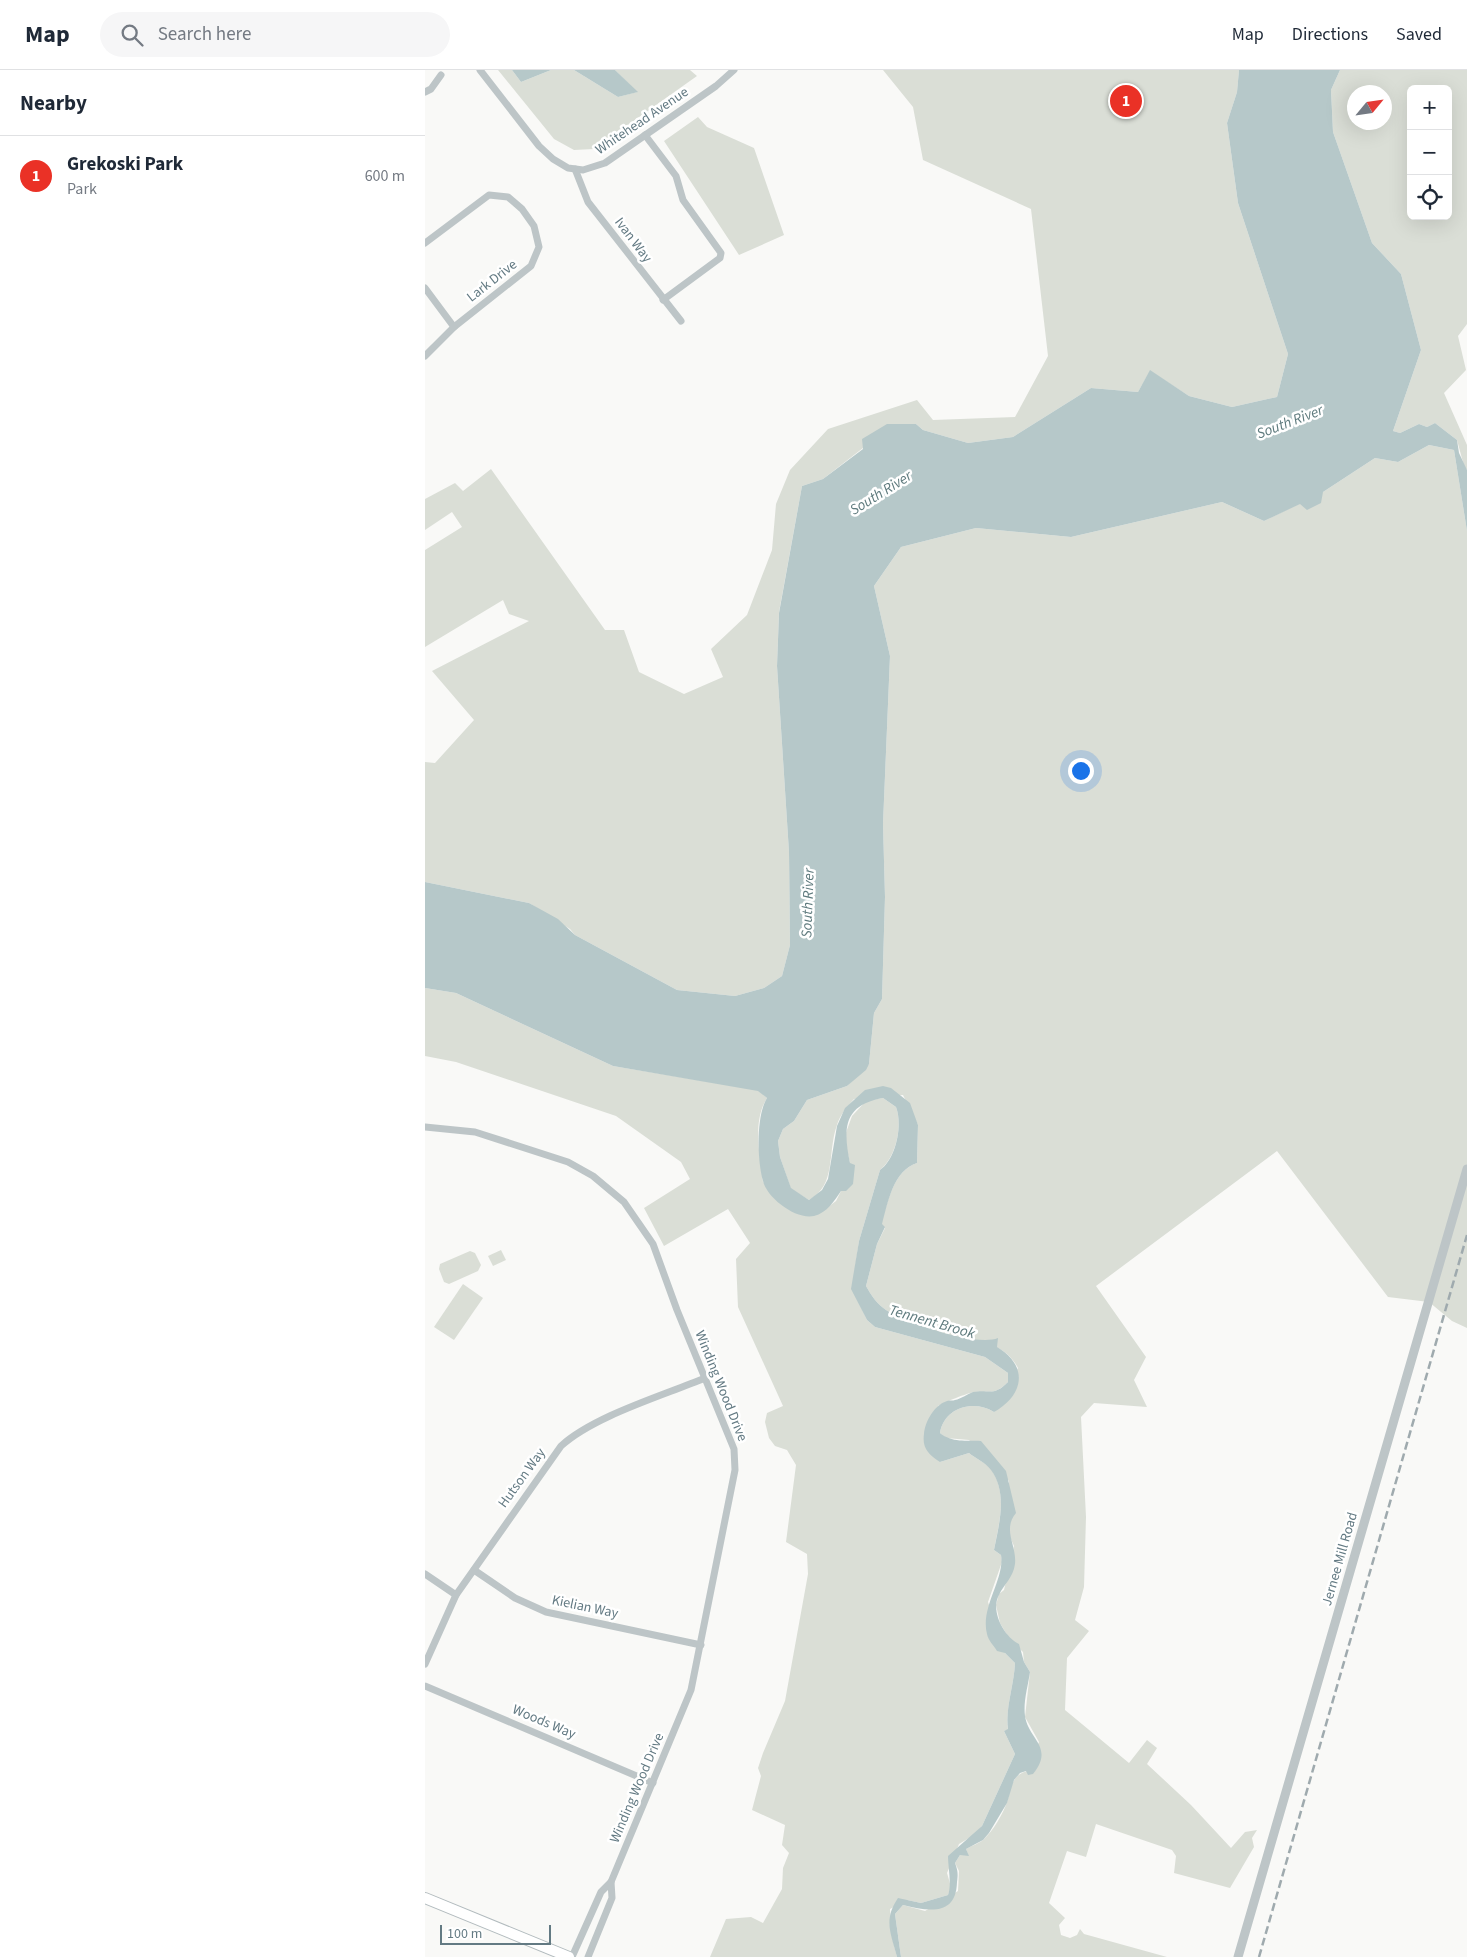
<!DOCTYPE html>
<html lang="en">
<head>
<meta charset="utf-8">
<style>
	body { margin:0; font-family:"Source Sans 3",sans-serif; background:#f6f6f7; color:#1f2937 }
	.controls { position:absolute; right:15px; top:15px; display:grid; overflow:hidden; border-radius:8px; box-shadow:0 5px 20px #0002 }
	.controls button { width:45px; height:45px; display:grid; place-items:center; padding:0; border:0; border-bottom:1px solid #e0e1e3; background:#fff; color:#1f2937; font:25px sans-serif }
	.compass { position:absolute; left:922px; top:15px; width:45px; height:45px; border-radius:50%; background:#fff; box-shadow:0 5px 20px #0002; rotate:61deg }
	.scale { position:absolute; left:15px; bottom:12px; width:111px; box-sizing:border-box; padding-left:5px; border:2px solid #637a83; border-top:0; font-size:14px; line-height:18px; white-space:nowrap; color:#637a83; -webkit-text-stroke:4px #fff; paint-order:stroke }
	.you { position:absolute; left:655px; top:700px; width:18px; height:18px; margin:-12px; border:4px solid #fff; border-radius:50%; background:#1a73e8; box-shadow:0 0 0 8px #1a73e833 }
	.badge { display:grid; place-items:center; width:32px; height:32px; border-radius:50%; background:#ea3126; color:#fff; font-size:16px; font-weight:700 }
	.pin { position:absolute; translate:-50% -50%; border:2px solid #fff; box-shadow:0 1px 5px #0006 }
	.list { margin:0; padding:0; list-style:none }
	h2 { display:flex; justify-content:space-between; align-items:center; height:65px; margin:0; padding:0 20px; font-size:21px }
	h2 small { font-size:16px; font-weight:400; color:#747a83 }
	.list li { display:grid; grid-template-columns:32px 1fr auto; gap:15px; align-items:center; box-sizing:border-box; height:80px; padding:0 20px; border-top:1px solid #e0e1e3 }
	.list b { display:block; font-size:19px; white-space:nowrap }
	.list p { margin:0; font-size:16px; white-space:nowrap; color:#747a83 }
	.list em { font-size:16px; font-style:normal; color:#747a83 }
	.icon { flex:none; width:28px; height:28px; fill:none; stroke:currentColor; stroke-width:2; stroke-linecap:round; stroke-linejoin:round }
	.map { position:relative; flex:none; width:1042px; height:1887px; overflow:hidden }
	header { display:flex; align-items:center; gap:30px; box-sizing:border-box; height:70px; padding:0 25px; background:#fff; border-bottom:1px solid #e0e1e3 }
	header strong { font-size:24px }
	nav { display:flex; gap:28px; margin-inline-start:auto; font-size:18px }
	.search { width:350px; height:45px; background:#f6f6f7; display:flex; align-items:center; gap:12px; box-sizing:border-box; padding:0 18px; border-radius:28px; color:#747a83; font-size:19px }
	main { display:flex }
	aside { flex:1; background:#fff }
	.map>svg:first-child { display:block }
</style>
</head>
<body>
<header>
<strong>Map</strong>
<div class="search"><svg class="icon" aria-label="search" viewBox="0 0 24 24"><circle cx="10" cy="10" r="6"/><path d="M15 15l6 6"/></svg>Search here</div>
<nav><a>Map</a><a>Directions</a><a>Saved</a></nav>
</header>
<main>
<aside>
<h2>Nearby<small></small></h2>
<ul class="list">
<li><span class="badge">1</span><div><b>Grekoski Park</b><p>Park</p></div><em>600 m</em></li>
</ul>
</aside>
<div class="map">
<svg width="1042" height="1887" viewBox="0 0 1042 1887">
	<rect width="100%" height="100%" fill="#f9f9f7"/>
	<g fill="#daded6" fill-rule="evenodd">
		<polygon points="73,0 87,0 96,12 126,0 149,0 193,27 212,22 190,0 265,0 272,6 169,79 149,80 129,69"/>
		<polygon points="458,0 814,0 812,22 802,53 813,133 863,284 852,327 807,337 764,326 725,301 713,322 666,318 588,367 543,373 498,360 491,354 438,378 398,409 377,416 354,542 352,596 364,782 365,875 357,906 339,918 310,926 252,920 150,865 145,859 104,833 0,812 0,692 10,693 49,650 7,601 104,551 84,544 78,530 0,577 0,480 37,457 27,442 0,460 0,429 30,413 38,421 66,399 180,560 199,560 214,602 259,624 298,607 286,579 322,545 347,480 351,434 365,400 403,359 492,330 508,350 590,347 623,286 606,139 498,90 488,37"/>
		<path d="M915,0H1042V254L1033,266L1041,300L1019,323L1042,375V400L1039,396L1032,370L1010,353L1002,357L994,354L975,363L968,361L996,280L976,204L947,173L908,62L906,20ZM986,19H1023V146H986ZM929,22H959V52H929Z"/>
		<polygon points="273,47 282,57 329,78 359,165 314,185 239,71"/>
		<path d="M1004,375L1029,380L1042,461V1258L1027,1251L1004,1232L963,1227L852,1081L671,1216L721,1287L709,1310L722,1337L669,1333L656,1347L661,1447L659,1517L650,1550L664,1561L642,1588L640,1640L704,1693L722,1670L732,1678L722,1694L766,1735L806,1778L820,1762L832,1760L827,1768L829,1777L805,1818L749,1803L751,1786L747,1780L671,1754L661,1787L642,1781L624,1833L640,1848L634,1855L636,1865L645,1868L652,1865L655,1859L659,1864L742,1887H476L470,1844L478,1835L500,1841L533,1821L534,1801L530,1793L535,1785H543L541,1779C547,1775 554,1774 559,1769C568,1761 578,1744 582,1732C586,1720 586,1705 602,1701L614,1672L600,1647L605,1602L599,1592L598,1582L585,1570L575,1553L571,1535L574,1524L579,1520L589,1476L584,1465V1411L544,1370L521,1368L515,1363C519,1338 548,1329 569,1342L593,1298C580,1273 555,1272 530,1266C512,1263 476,1250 461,1240C452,1234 446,1225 441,1216L452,1174L460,1158L456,1154C463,1132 468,1101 492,1093L493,1055L478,1025L429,1029C422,1037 415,1045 412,1055C402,1082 412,1115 384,1130L366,1119L355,1087L353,1071L358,1059L369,1051L382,1030L422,1016L444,994L449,943L457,929L460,827L458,754L465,586L449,516L476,477L551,458L646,467L797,432L839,451L898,422L950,388L973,392Z"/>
		<path d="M0,918L31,923L188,996L333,1020L342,1028C327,1052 335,1085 338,1112L395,1143L411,1131L416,1121L425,1093L419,1068L427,1046L441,1031L458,1028L471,1037C478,1055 471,1088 455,1100L434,1171L427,1219L442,1250L450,1257L560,1287L583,1303V1312C570,1325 567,1321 550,1322C542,1323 520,1332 513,1336L515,1392L544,1383C550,1388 561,1393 566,1399C583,1423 574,1453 569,1480L576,1485L577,1492L563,1532L580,1583L590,1593C589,1615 580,1639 583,1660L579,1661L590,1684L557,1756L549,1765L534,1774L522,1803L526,1817L523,1825L496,1833L482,1830L465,1839L467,1867L472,1887H285L301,1849L326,1847L338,1853L357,1819L358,1798L364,1783L357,1775L360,1755L327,1740L336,1706L333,1698L338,1683L360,1631L383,1504L382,1484L361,1472L371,1395L362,1380L350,1376L344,1368L340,1352L342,1343L358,1336L313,1237L311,1189L325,1173L303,1139L239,1176L219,1138L265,1109L256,1092L191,1046L31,992L0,986Z"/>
		<polygon points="76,1180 81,1190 68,1196 63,1186"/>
		<polygon points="45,1181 50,1183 56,1195 53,1201 24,1214 19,1212 14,1199 15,1194"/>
		<polygon points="38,1214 58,1228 29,1270 9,1257"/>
	</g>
	<g fill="#b6c8c9">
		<polygon points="87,0 126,0 96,12"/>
		<polygon points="149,0 190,0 213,22 193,27"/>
		<path d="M814,0H915L906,20L908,62L947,173L976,204L996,280L968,361L975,363L994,354L1002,357L1010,353L1032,370L1034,383L1042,400V461L1029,380L1004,375L973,392L950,388L898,422L896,433L882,440L875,434L839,451L797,432L646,467L551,458L476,477L449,516L465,586L458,754L460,827L457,929L449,943L444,994L441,1000L422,1016L382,1030L369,1051L358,1059L353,1071L355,1087L366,1118L384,1130L397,1120L403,1109L412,1056L420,1038L440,1020L458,1016L466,1018L485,1033L493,1055L492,1093C468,1101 463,1132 457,1154L460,1157L452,1174L441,1216C446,1225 452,1234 461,1240C482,1253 551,1277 573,1268L572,1277C604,1296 599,1325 569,1342C548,1329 519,1338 515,1363C527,1373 541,1370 556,1371L581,1401L591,1443C577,1460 592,1475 590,1494C588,1508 579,1514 574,1525C565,1541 579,1567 594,1574L599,1592L605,1602C603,1616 598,1632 600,1646C603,1669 630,1677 608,1704L603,1705L601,1701L595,1703L589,1710L582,1733L564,1763L558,1770L541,1779L544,1786L535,1785L530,1793C533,1801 533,1804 532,1812C531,1847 503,1841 478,1835L470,1844L476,1887H472C466,1863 458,1850 473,1828L496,1833L523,1825C527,1814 523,1798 523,1786L557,1756L590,1684L579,1661L583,1659C580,1639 589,1615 590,1593L580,1583L572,1581C569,1576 563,1570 562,1564C555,1537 580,1509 576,1485L569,1480C574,1454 583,1423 566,1400C561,1393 550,1388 544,1383L515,1392C503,1384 497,1378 499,1364C500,1352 509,1335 522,1331C525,1330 528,1331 530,1330C536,1329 542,1324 548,1322C565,1319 568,1327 583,1312V1303L560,1287L450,1257L442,1250L426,1219L434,1171L455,1100C471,1089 478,1055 471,1037L458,1028C418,1035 418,1059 425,1093L430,1095L428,1114L421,1121H416C410,1130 402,1143 389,1146C371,1150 342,1128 338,1111C332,1090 331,1046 342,1028L333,1021L188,996L31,923L0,918V812L104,833L133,849L150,865L252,920L310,926L339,918L357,906L365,875L364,782L352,596L354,543L377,416L398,409L438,379L437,369L462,354H491L498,360L543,373L588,367L666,318L713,322L725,300L764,326L807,337L852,327L863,284L813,133L802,53L812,22Z"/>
	</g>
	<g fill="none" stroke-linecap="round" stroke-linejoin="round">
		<defs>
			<polyline id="secondary" points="0,1828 144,1887"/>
		</defs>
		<use href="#secondary" stroke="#b2bbbe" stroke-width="12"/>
		<g stroke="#bdc5c7" stroke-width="7">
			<polyline points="55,0 114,76 128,89 143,98 158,100 180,93 291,16 309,0"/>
			<polyline points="0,22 6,19 16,5"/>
			<polyline points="220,65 251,106 258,130 296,183 295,188 238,230"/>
			<polyline points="150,99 163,132 256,251"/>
			<polyline points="0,173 64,125 83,127 97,139 109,156 114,177 106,196 29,257 0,286"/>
			<polyline points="0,218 29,257"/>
			<polyline points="0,1057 50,1062 143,1092 168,1106 199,1132 228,1174 252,1240 309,1379 310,1400 266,1620 186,1812"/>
			<polyline points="49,1500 90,1528 121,1542 276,1575"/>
			<polyline points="0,1504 31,1525"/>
			<path d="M0,1594L31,1525L136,1376C169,1346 237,1326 280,1308"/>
			<polyline points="0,1616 228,1713"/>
			<polyline points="147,1887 176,1822 186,1812 187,1828 163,1887"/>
		</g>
		<polyline stroke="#bdc5c7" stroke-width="9" points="813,1887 1042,1099"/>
		<use href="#secondary" stroke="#fff" stroke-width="10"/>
		<polyline stroke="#9faaae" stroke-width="2.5" stroke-dasharray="8 4" stroke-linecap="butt" points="834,1887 1042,1165"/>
	</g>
	<g text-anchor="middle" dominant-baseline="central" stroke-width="5" stroke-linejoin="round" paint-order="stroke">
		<g font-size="14" fill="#637a83" stroke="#fff">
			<text transform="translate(217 51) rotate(-34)">Whitehead Avenue</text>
			<text transform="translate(208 170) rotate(53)">Ivan Way</text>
			<text transform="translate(67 211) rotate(-38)">Lark Drive</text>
			<text transform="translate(296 1316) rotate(68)">Winding Wood Drive</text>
			<text transform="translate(97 1408) rotate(-54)">Hutson Way</text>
			<text transform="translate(915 1489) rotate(-74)">Jernee Mill Road</text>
			<text transform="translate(160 1537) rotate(12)">Kielian Way</text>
			<text transform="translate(119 1652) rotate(23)">Woods Way</text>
			<text transform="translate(212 1718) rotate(-67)">Winding Wood Drive</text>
		</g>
		<g font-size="15" font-style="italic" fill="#5e7a7d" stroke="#fff">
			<text transform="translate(865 352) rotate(-21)">South River</text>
			<text transform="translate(456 423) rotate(-32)">South River</text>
			<text transform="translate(383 833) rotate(-88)">South River</text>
			<text transform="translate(507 1252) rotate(16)">Tennent Brook</text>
		</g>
	</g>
</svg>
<div class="controls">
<button>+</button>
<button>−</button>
<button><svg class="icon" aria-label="locate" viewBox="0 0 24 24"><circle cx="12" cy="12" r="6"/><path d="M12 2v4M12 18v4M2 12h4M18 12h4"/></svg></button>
</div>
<svg class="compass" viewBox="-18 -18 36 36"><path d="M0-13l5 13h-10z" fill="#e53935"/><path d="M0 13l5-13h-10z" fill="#747a83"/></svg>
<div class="scale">100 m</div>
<div class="you"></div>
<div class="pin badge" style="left:701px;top:31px">1</div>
</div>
</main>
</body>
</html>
